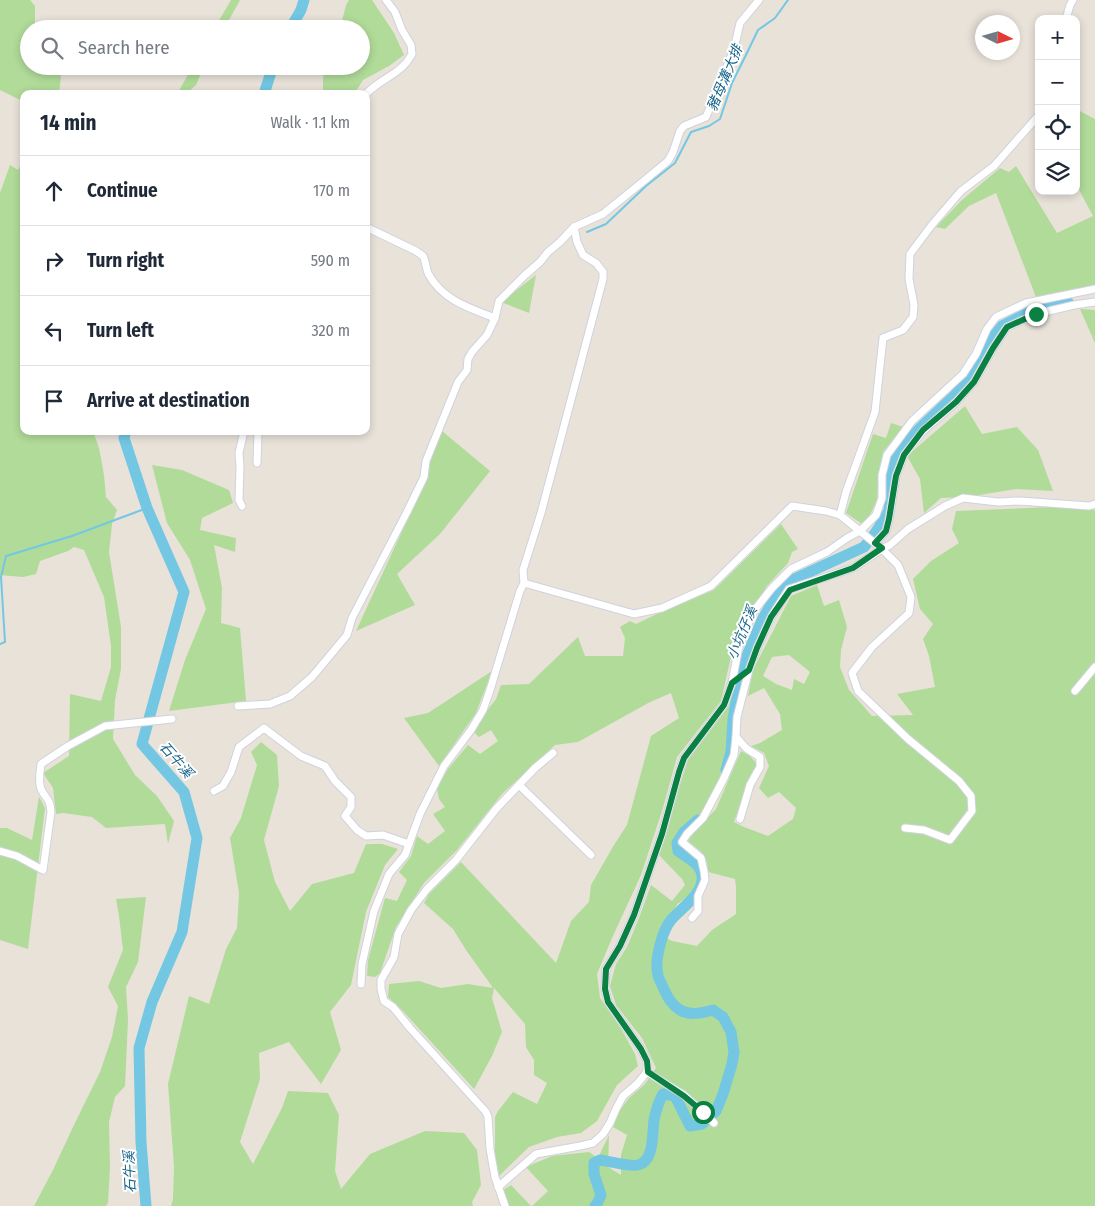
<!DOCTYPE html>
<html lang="en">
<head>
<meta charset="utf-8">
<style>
	body { margin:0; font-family:"Fira Sans Condensed","Noto Sans TC",sans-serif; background:#f6f6f7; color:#1f2937 }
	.controls { position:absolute; right:15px; top:15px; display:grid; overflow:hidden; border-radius:10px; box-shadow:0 2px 8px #0003 }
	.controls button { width:45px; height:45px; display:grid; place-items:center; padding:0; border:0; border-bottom:1px solid #e0e1e3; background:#fff; color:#1f2937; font:25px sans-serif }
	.compass { position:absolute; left:975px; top:15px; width:45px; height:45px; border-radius:50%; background:#fff; box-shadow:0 2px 8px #0003; rotate:95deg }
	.stop { position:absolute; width:15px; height:15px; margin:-11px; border:4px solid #0b8043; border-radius:50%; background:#fff }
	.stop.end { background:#0b8043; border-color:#fff; box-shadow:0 1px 5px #0008 }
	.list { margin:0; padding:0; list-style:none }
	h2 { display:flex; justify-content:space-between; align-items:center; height:65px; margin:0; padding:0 20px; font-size:21px }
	h2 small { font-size:16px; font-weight:400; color:#747a83 }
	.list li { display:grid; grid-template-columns:32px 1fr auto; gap:15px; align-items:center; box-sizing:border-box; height:70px; padding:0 20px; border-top:1px solid #e0e1e3 }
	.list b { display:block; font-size:19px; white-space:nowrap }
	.list em { font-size:16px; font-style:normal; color:#747a83 }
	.icon { flex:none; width:28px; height:28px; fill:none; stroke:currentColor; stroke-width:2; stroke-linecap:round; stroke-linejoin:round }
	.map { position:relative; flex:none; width:1095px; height:1206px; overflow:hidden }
	.search { position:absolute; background:#fff; box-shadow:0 2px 8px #0003; left:20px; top:20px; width:350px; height:55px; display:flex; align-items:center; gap:12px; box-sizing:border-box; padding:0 18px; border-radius:28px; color:#747a83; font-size:19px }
	.panel { position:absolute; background:#fff; box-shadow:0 2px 8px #0003; left:20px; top:90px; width:350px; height:345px; border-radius:10px }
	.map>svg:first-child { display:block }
</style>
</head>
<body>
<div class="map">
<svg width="1095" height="1206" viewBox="0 0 1095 1206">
	<rect width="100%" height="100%" fill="#e8e2d9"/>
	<g fill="#b1db99" fill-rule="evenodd">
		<polygon points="0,0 30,0 35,6 35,29 29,29 29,66 52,66 61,76 59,94 24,94 24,102 0,90"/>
		<polygon points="231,0 240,0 224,29 214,29"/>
		<polygon points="349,0 372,0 394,33 404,55 389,66 363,80 354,94 323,94 323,77 327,66 361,66 361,29 340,29 346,5"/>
		<polygon points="193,66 204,66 196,85 186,94 177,94"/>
		<polygon points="1076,109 1095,119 1095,285 1036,297 996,193 969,206 945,229 936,227 962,200 1000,168 1009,172 1016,166 1057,233 1093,216 1076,184"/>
		<polygon points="24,158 24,431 93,431 99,448 104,475 106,497 117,510 112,524 109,552 121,627 121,669 115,700 113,739 135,775 157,796 174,821 168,844 165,824 106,828 92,817 63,813 56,814 53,788 43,773 69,756 70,694 101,701 111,667 111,646 104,597 84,550 74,547 68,551 40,561 36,574 23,577 0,575 0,193 10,165 18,170"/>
		<polygon points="536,275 529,313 501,302"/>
		<polygon points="1080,309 1095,310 1095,343"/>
		<polygon points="965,406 982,434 1017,427 1038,450 1053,491 1016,489 967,497 941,498 924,513 920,479 907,456"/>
		<polygon points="891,423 903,427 883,452 879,474 877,500 869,517 862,524 846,513 873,434 886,438"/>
		<polygon points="442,431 490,471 440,534 397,574 415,605 356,631 428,475 430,459"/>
		<polygon points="152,465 182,470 229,490 233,503 202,518 200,530 236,538 235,552 214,545 222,588 221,623 240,628 246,701 169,711 185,660 206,609 190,560 167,523"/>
		<path d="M1051,507L1095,510V1206H532L548,1191L526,1167L552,1156L589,1152L598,1158L609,1135L608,1167L621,1175V1155L627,1135L613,1127L620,1110L629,1098L645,1084L656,1068L642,1038L616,1005L610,986L616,964L627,947L639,918L651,885L672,901L685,885L682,879L658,854L688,760L729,706L734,686H739L733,722L730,756L709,800L700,814L687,831L677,838V845C684,851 694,857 698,865C706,880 689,897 677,904V905L671,915L661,935L672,941L697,946L712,930L736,914V887L735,879L708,872C708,854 700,851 688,841L696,830L716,809L741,751L750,756L757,764L751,774L734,822L744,827L768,836L793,819L796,808L779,792L768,798L759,788L769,766L764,753L751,746L760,743L782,730L780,714L764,688L748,696L753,670L791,596L817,585L824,606L839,600L847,627L841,650L840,667L849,690L872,716L913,715L897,694L935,687L929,656L923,639L933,624L920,609L913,579L931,561L959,543L952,529L956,511ZM789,655L810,672L804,684L794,679L792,690L776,684L763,676L772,657Z"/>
		<polygon points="781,524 798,549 792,552 788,563 767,586 744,623 730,661 721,701 677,757 662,811 641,875 612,938 597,974 600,998 620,1027 635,1054 638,1066 617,1085 597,1121 581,1133 557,1137 529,1147 499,1176 495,1155 495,1117 498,1111 513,1092 537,1104 547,1083 534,1075 534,1060 526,1047 525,1024 494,988 492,998 502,1032 492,1056 474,1089 402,1010 388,997 389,984 419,981 441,988 468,984 493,988 466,950 453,929 424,903 429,894 461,862 556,963 571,921 589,902 591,885 614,845 627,825 651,736 679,718 671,693 650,702 578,742 555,745 502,794 457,850 424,883 396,927 380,973 375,977 367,976 368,960 385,898 397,901 407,880 399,872 411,856 417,836 428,844 445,831 433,814 445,807 439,799 437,788 448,769 468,745 480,754 498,741 491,730 479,737 474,732 486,712 496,699 501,685 529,684 578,637 585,656 623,656 625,638 620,627 630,621 636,624 663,611 714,590"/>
		<polygon points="492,671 476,713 439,766 404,718 428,713"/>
		<polygon points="261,742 277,755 279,786 264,840 275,882 290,911 312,884 354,873 366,844 382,844 398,849 385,865 366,912 351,985 330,1012 341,1050 321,1084 289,1042 259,1053 260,1079 240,1142 253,1164 282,1108 288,1091 328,1093 339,1115 335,1171 341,1189 370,1154 425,1131 464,1133 477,1150 481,1185 472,1202 473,1206 171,1206 173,1199 174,1167 168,1084 189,996 209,1004 226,949 237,928 239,893 230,838 241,818 257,765 251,752"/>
		<polygon points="39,797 45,808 28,949 0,940 0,828 7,828 32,840"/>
		<polygon points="146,897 138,962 126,987 128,1020 125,1086 115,1097 109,1122 110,1167 108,1203 106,1206 34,1206 53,1170 73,1127 100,1072 112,1037 118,1006 108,987 123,950 119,916 116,899"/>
		<polygon points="511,1185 531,1206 508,1206 503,1190"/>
	</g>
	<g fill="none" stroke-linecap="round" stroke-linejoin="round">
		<g stroke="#73c7e3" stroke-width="2">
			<polyline points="587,232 606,224 646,186 675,163 691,132 709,126 720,119 732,83 746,55 758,30 775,18 788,0"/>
			<polyline points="0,644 5,642 1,577 6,556 72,536 147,508"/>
		</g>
		<g stroke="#73c7e3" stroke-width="11">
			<polyline points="290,29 301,10 304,0"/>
			<polyline points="264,94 273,66"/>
			<polyline points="126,431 124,438 147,508 184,592 142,744 184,792 197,838 182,932 152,1002 139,1048 141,1142 146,1206"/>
			<polyline points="726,770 731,752 733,719 741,674 746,658 763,618 778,593 792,580 864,547 876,532 889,511 890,482 894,462 904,443 954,396 973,375 991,339 1002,326 1032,311 1069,303"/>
			<path d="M595,1206L597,1204L601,1195L594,1174V1163L600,1160C608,1161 631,1167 638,1165C655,1161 652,1132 654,1120C656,1110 658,1103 663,1094L675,1096L690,1126L702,1124L716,1111L723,1094L732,1064L734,1052L731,1032L723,1017L713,1010C702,1013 690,1016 680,1010C670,1004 667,995 662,985C661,982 658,978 658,975C654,961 662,931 671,920C681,908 705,893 702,875C700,863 687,858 678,851L677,843L684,832L698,820"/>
		</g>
		<defs>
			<g id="minor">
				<polyline points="1066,19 1070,5 1073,0"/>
				<path d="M366,94C382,77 401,75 412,54L411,45L402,30L395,12L386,0"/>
				<path d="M366,227L416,251C418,253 421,254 423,256C426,261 426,270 429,275C443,300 469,308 495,318"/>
				<polyline points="257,463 258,431"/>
				<polyline points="242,506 239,500 240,467 239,453 244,431"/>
				<polyline points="840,515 846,492 875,412 883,338 903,330 913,317 914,305 909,279 910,254 931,226 961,191 994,166 1039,115"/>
				<polyline points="875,543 886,531 889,519 896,476 904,455 923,431 956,402 974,382 993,348 1007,327 1036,314 1074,305 1095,302"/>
				<polyline points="524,583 634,614 662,608 711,586 792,506 826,511 840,515 882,549 898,565 911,597 909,613 872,647 852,673 858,691 908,739 959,781 971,796 972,811 950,840 924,830 905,828"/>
				<polyline points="1075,691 1095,667"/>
				<polyline points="238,706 270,704 290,696 312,677 347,635 352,618 407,512 424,477 426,461 458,382 467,370 468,359 472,352 487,335 495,318 499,301 524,276 540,262 548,252 560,242 574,227"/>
				<polyline points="519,785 591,855"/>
				<polyline points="214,791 223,786 231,772 239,747 264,728 301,756 325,766 335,781 351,797 351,807 345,816 357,830 366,836 383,835 409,844"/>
				<polyline points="740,819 750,785 760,767 760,757 747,749 736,737 737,717 749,670 757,648 771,617 789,589 853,568 882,549 890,545 908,529 945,506 963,498 998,502 1020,501 1089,506 1095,504"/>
				<path d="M0,851L17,856L43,870L51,812C50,797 46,800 41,789C38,782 40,772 41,764L68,746L105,726L172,719"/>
				<polyline points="692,918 698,911 698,896 705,880 704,871 701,858 682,842 687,834 703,818 724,778 734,755 736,737"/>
				<polyline points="361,984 362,964 374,911 389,874 405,855 420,814 444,766 471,730 483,710 490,690 520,591 524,583 523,570 541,513 603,279 603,272 596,263 583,255 577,242 574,227 603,214 645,180 668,161 673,152 680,131 684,126 706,117 734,49 740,23 759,0"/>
				<polyline points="647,1072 684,1095 703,1112 714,1123"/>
				<polyline points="498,1187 536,1154 580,1146 593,1143 603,1134 610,1123 616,1109 623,1096 637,1084 647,1072 647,1061 641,1049 608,1002 605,989 606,969 620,946 634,915 662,834 679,772 684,758 724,705 732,683 739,646 753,612 772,588 791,569 827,552 847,538 860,531 876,515 882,498 882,475 887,455 912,421 963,374 976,354 987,329 996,317 1026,303 1095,289"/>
				<polyline points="505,1206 495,1177 490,1149 488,1117 486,1112 410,1028 393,1007 384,1001 381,989 381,980 394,957 398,934 411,910 427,889 456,860 496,809 535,768 553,753"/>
			</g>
		</defs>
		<use href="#minor" stroke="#cfd2df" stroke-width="9"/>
		<use href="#minor" stroke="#fff" stroke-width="7"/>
	</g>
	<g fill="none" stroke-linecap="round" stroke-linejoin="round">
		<polyline stroke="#0b8043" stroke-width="6" points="703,1112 684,1096 648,1072 647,1061 641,1049 608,1002 605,989 606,969 620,946 634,915 662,834 679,772 684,758 724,705 732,683 749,670 757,648 771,617 790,590 853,568 882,548 875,543 886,531 889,519 896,476 904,455 923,430 956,402 974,382 993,348 1007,327 1036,314"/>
	</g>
	<g text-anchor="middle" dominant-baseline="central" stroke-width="4" stroke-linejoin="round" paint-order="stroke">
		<g font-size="14" font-style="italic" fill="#17648a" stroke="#fff">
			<text transform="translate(725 78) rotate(-67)">豬母溝大排</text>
			<text transform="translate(742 633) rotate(-67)">小坑仔溪</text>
			<text transform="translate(176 760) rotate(49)">石牛溪</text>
			<text transform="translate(130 1172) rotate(-93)">石牛溪</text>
		</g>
	</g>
</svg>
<div class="controls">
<button>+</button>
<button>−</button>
<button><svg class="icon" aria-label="locate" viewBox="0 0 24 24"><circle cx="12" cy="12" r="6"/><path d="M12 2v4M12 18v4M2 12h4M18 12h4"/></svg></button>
<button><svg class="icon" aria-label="layers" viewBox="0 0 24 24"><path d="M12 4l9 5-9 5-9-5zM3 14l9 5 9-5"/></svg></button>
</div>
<svg class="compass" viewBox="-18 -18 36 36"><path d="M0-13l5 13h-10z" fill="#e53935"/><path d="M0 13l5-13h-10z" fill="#747a83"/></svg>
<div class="stop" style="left:703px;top:1112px"></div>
<div class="stop end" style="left:1036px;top:314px"></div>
<div class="search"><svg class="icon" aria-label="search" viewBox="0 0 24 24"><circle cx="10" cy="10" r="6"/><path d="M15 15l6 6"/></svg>Search here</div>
<section class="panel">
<h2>14 min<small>Walk · 1.1 km</small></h2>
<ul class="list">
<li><svg class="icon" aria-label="ahead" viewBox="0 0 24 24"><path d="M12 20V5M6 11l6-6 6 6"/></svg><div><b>Continue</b></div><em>170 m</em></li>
<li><svg class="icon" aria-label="right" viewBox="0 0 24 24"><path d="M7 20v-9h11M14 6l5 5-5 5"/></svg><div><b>Turn right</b></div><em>590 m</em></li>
<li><svg class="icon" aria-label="left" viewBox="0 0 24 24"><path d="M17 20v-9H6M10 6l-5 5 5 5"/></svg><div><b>Turn left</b></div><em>320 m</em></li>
<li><svg class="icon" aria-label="arrive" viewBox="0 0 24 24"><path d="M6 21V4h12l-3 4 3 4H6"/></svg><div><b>Arrive at destination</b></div></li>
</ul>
</section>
</div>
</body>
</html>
